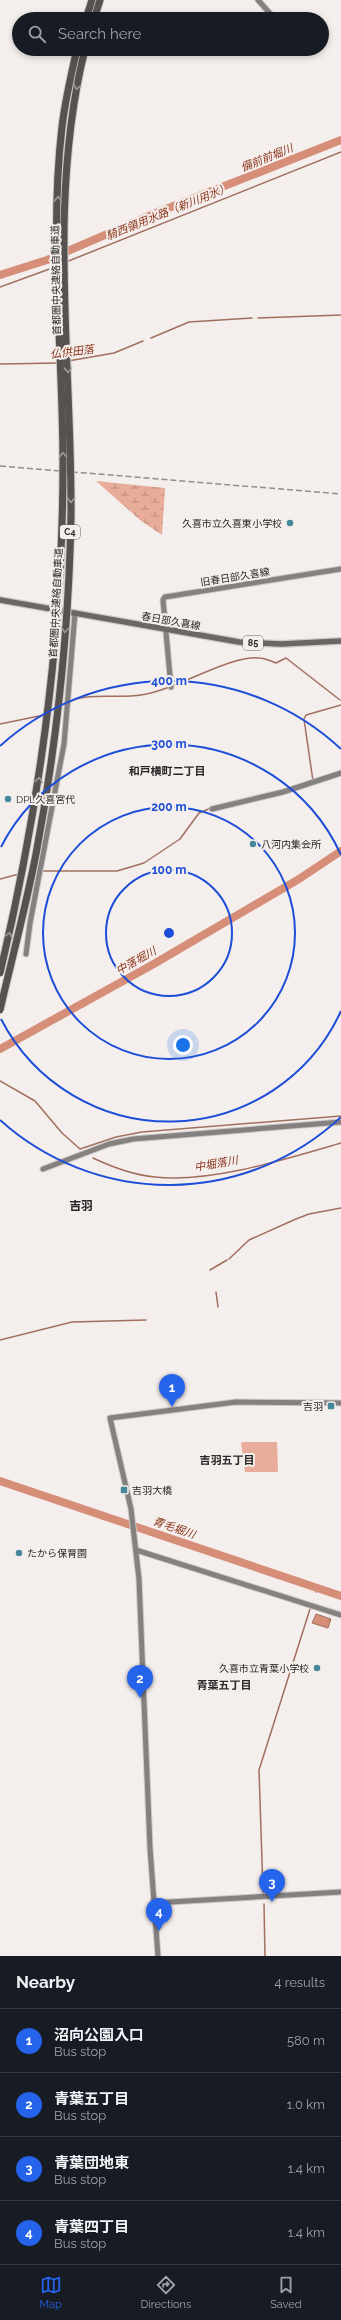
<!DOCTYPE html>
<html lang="en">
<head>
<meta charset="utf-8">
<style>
	body { margin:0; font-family:Raleway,"Noto Sans JP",sans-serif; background:#20242c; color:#f1f3f6 }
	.you { position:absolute; left:183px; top:1045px; width:14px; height:14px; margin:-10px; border:3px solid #fff; border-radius:50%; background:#1a73e8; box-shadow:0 0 0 6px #1a73e833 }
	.badge { display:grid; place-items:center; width:26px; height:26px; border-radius:50%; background:#2563eb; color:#fff; font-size:13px; font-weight:700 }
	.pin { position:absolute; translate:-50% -33px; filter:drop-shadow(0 1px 2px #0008) }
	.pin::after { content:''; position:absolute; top:21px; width:14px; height:12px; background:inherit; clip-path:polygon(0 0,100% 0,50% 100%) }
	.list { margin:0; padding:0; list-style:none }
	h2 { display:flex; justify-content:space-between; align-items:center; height:52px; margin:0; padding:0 16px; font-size:17px }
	h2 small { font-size:13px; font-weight:400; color:#9ea1a6 }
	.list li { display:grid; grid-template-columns:26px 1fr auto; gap:12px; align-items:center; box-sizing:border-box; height:64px; padding:0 16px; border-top:1px solid #363941 }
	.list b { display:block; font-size:15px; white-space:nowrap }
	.list p { margin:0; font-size:13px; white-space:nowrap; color:#9ea1a6 }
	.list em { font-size:13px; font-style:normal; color:#9ea1a6 }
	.icon { flex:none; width:22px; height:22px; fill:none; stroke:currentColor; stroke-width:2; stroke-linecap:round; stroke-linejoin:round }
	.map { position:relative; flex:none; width:341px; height:1956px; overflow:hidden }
	.search { position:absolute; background:#171b24; box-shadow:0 2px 6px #0003; left:12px; right:12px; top:12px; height:44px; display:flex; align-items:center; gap:10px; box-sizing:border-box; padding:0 14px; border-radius:22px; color:#9ea1a6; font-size:15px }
	.sheet { height:308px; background:#171b24 }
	nav { display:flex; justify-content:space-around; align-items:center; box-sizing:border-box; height:56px; border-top:1px solid #363941; background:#171b24; font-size:11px; color:#9ea1a6 }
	nav a { display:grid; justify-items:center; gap:2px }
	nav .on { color:#2563eb }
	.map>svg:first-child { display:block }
</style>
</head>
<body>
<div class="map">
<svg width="341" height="1956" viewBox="0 0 341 1956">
	<defs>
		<pattern id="wetland-marsh" width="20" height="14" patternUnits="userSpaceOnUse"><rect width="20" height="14" fill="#e8ac9a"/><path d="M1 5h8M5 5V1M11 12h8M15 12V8" fill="none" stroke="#bc8c7d"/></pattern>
		<pattern id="water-ripples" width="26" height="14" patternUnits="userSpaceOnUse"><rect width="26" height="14" fill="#d68e78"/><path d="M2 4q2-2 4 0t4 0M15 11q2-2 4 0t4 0" fill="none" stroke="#ae7462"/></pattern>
	</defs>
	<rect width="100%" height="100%" fill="#f4eeec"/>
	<polygon fill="url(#wetland-marsh)" points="96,481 165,488 162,535 140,520"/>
	<polygon fill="#e8ac9a" points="243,1442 277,1442 278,1472 245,1472 241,1443"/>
	<polygon fill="url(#water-ripples)" stroke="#a26f5f" points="316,1614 331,1619 328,1628 312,1623"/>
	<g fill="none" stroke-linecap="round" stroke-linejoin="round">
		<g stroke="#a26f5f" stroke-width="1.5">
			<polyline points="66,262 341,152"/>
			<polyline points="0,287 55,267"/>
			<polyline points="258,318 341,315"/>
			<polyline points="151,338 189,322 252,318"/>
			<polyline points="68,361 114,353 143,341"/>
			<polyline points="0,364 59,363"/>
			<path d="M69,702C89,692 118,699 141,695C176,690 230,655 259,658C265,658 271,661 276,663L286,658L340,700"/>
			<polyline points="0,724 44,715"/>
			<polyline points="313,781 304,719 306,715 341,705"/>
			<polyline points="42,871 117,871 144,863 180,839 199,813 211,808"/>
			<polyline points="0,879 19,874"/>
			<polyline points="0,1081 35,1101 62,1133 80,1149 116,1137 142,1132 341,1116"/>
			<path d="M93,1158C112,1167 133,1175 155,1177C211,1183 286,1159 341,1143"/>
			<polyline points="229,1259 249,1240 296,1219 309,1214 341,1208"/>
			<polyline points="210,1270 227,1260"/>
			<polyline points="216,1292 218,1307"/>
			<polyline points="0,1340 72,1322 146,1320"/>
			<polyline points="316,1592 318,1588"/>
			<polyline points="263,1892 259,1770 310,1609"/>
			<polyline points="264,1904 265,1956"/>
		</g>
		<g stroke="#d68e78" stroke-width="8">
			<polyline points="0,275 47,260 156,213 341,140"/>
			<polyline points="0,1049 152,965 299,879 341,851"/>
			<polyline points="0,1481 341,1596"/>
		</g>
		<defs>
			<g id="secondary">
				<polyline points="258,0 275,19"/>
				<polyline points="171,687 163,600 165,597 341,569"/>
				<polyline points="212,809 283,792 341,773"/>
				<polyline points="26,954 30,923 64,744 75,613"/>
				<polyline points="43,1169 109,1144 133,1139 341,1122"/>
				<polyline points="136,1550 341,1615"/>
				<polyline points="153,1903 341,1892"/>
				<polyline points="158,1956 150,1848 139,1579 131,1509 110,1418 236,1402 341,1403"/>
			</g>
			<polyline id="primary" points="0,600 239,642 281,644 341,641"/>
			<g id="highway">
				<polyline points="86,19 92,0"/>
				<polyline points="94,19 100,0"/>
			</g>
		</defs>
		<use href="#secondary" stroke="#cfcac8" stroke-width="7"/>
		<use href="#primary" stroke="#cfcac8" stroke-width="8"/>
		<use href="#highway" stroke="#cfcac8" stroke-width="9"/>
		<use href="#secondary" stroke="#848180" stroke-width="5"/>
		<use href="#primary" stroke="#6c6766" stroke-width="5.5"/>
		<use href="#highway" stroke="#575250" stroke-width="7"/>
		<polyline stroke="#918d8c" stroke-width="1.5" stroke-dasharray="6 3" stroke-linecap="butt" points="0,466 341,494"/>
		<defs>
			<g id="highway-bridge">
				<path d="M0,973C40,805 63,636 63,464C63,352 49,238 62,127C65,101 71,75 77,49"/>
				<path d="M0,1010C12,958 26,906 36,854C57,742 69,629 71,515C72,360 47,201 85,49"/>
			</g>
		</defs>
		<use href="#highway-bridge" stroke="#cfcac8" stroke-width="9" stroke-linecap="butt"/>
		<use href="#highway-bridge" stroke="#575250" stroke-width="7"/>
	</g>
	<defs><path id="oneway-chevron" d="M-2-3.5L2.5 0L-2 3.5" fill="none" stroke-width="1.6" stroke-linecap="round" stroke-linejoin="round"/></defs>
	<g stroke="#9e9896">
		<use href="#oneway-chevron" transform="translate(77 87) rotate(101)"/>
		<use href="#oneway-chevron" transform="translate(58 199) rotate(-88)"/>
		<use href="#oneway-chevron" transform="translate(68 370) rotate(88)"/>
		<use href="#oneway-chevron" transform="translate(63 455) rotate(-91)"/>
		<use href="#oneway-chevron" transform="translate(71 500) rotate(90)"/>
		<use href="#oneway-chevron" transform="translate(65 630) rotate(94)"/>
		<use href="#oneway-chevron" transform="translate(39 780) rotate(-81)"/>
		<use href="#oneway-chevron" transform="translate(9 935) rotate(-77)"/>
	</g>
	<g fill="none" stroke="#1d4ed8" stroke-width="2">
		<circle cx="169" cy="933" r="63"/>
		<circle cx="169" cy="933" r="126"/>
		<path d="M341 1011A189 189 0 0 1 1 1019M1 847A189 189 0 0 1 341 855"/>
		<path d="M341 1117A252 252 0 0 1 0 1120M0 746A252 252 0 0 1 341 749"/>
	</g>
	<g fill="#46889a" stroke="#f4eeec" stroke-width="1.5">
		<circle cx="290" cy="523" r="4"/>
		<circle cx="8" cy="799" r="4"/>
		<circle cx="253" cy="844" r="4"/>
		<rect x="327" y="1402" width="8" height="8" rx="2"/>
		<rect x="120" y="1486" width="8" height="8" rx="2"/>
		<circle cx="19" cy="1553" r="4"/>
		<circle cx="317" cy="1668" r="4"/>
	</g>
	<g text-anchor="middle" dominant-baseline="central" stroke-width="4" stroke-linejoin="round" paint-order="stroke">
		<g fill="#f4eeec" stroke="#656261" stroke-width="1">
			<rect x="60" y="525" width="20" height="14" rx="3"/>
			<rect x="243" y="636" width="20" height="14" rx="3"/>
		</g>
		<g font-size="9" font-weight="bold" fill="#282626">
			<text x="70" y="532">C4</text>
			<text x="253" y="643">85</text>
		</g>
		<g font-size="10" fill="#282626" stroke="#f4eeec">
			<text transform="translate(56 280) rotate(-91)">首都圏中央連絡自動車道</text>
			<text transform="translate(235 577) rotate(-9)">旧春日部久喜線</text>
			<text transform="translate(56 603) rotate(-87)">首都圏中央連絡自動車道</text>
			<text transform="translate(171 621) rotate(10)">春日部久喜線</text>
		</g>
		<g font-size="10" fill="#282626" stroke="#f4eeec" text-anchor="start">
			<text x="282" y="523" text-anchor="end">久喜市立久喜東小学校</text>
			<text x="16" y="799">DPL久喜宮代</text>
			<text x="261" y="844">八河内集会所</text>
			<text x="323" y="1406" text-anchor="end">吉羽</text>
			<text x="132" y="1490">吉羽大橋</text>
			<text x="27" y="1553">たから保育園</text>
			<text x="309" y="1668" text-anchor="end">久喜市立青葉小学校</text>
		</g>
		<g font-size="11" font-style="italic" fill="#8c351b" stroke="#f4eeec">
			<text transform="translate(267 158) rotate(-22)">備前前堀川</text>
			<text transform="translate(168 212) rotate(-22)">騎西領用水路（新川用水）</text>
			<text transform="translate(72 352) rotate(-7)">仏供田落</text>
			<text transform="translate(136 961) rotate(-29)">中落堀川</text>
			<text transform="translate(216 1164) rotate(-10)">中堀落川</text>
			<text transform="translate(174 1528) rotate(19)">青毛堀川</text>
		</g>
		<g font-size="11" font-weight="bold" fill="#282626" stroke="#f4eeec">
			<text x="167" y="771">和戸横町二丁目</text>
			<text x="227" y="1460">吉羽五丁目</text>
			<text x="224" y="1685">青葉五丁目</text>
		</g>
		<g font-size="12" font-weight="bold" fill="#282626" stroke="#f4eeec">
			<text x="81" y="1206">吉羽</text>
		</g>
	</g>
	<circle cx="169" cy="933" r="6" fill="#1d4ed8" stroke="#f4eeec" stroke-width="2"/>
	<g font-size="12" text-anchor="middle" font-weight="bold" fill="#1d4ed8" stroke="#f4eeec" stroke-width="4" stroke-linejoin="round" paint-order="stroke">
		<text x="169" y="685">400 m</text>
		<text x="169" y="748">300 m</text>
		<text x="169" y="811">200 m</text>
		<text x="169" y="874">100 m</text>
	</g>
</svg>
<div class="you"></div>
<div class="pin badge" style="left:172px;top:1407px">1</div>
<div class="pin badge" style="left:140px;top:1698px">2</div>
<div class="pin badge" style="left:272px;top:1902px">3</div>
<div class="pin badge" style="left:159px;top:1931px">4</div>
<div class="search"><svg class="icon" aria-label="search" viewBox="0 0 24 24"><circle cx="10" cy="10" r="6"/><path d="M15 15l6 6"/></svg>Search here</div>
</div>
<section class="sheet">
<h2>Nearby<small>4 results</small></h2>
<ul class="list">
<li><span class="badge">1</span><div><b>沼向公園入口</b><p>Bus stop</p></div><em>580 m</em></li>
<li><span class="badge">2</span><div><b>青葉五丁目</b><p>Bus stop</p></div><em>1.0 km</em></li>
<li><span class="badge">3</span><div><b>青葉団地東</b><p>Bus stop</p></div><em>1.4 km</em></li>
<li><span class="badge">4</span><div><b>青葉四丁目</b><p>Bus stop</p></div><em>1.4 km</em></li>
</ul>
</section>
<nav>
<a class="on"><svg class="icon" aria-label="map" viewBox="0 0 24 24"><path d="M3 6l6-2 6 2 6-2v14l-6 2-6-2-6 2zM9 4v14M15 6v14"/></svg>Map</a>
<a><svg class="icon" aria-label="directions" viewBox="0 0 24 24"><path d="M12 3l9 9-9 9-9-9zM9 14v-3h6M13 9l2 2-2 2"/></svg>Directions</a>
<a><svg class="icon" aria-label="saved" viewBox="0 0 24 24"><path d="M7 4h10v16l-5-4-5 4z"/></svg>Saved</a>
</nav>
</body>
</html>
